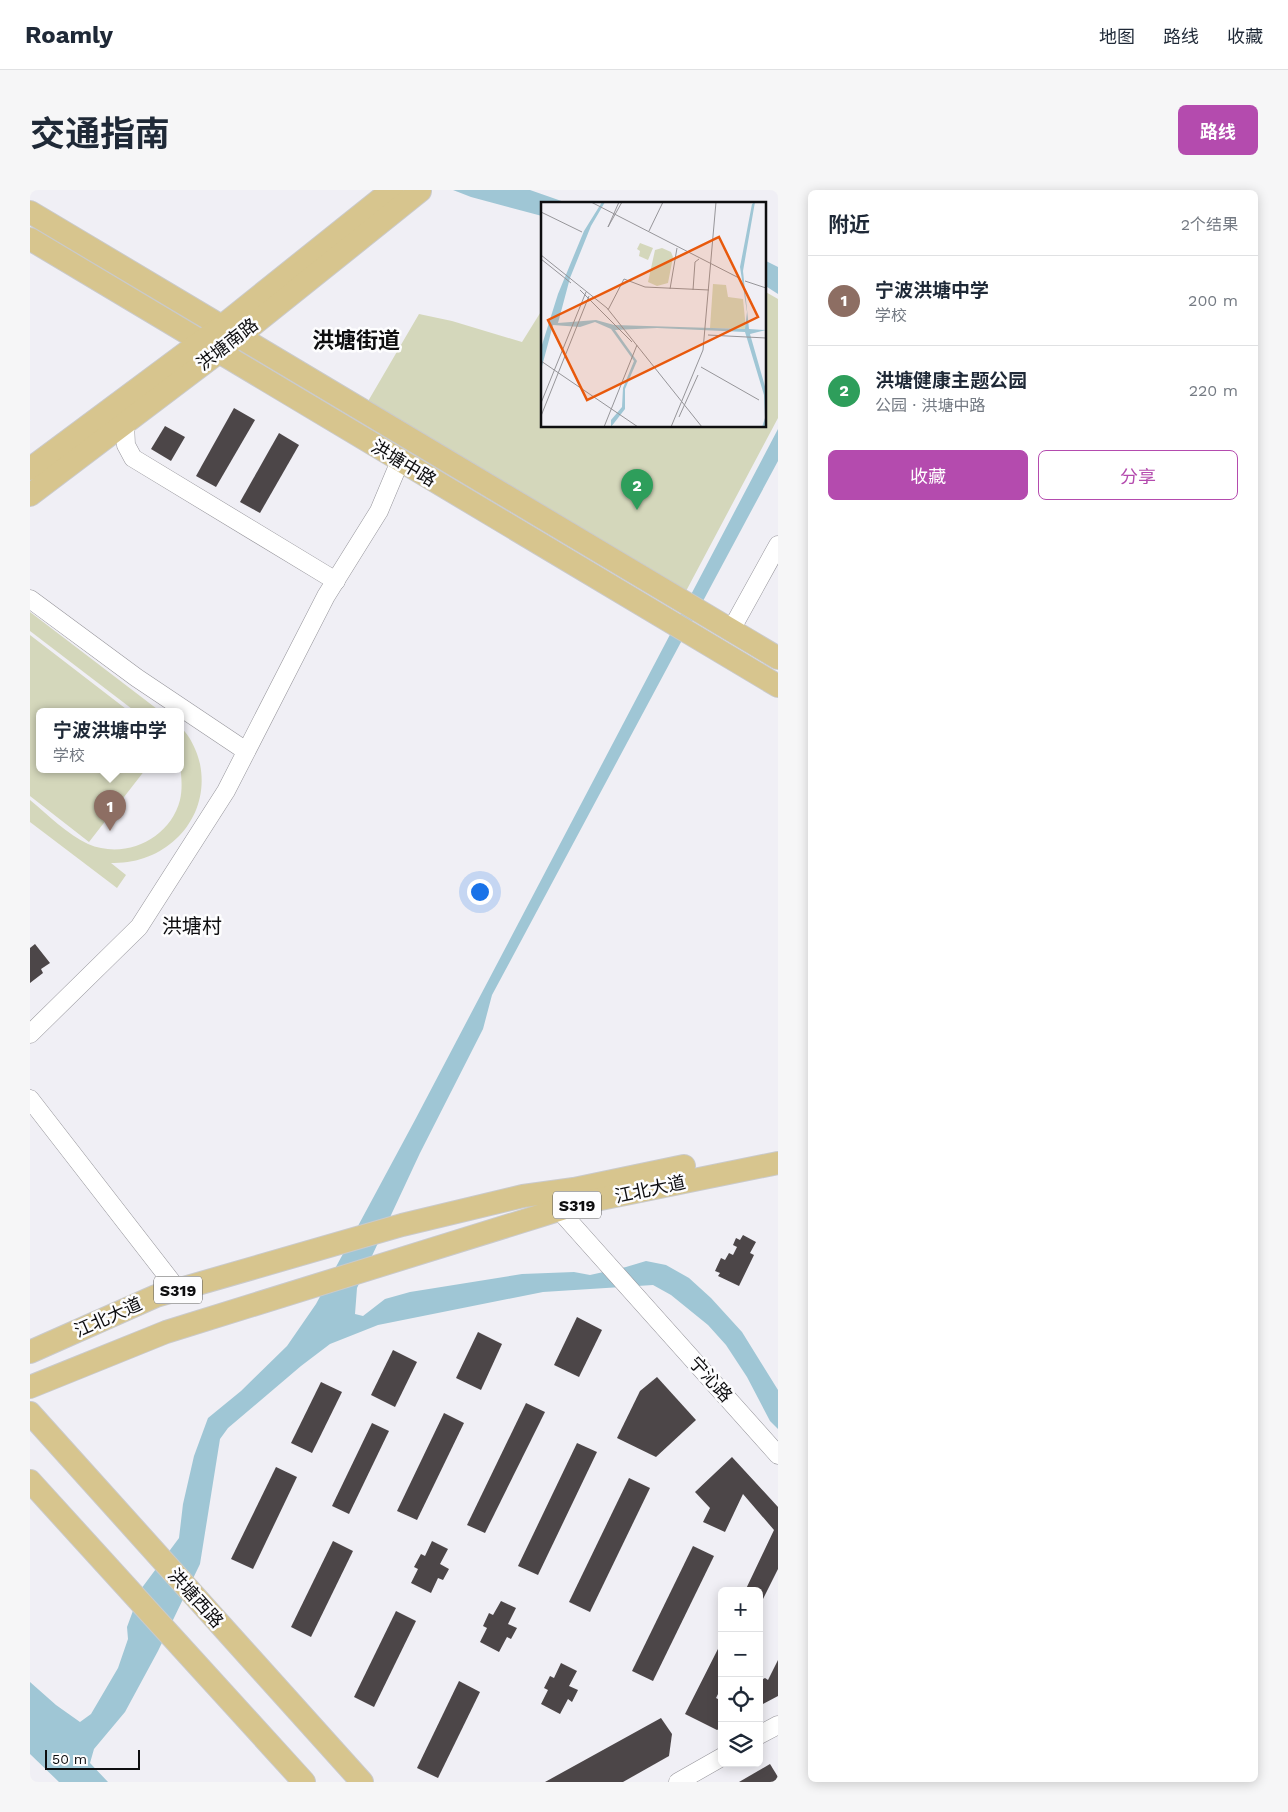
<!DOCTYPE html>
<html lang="zh">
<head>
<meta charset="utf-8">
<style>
	body { margin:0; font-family:"Work Sans","Noto Sans SC",sans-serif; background:#f6f6f7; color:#1f2937 }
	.controls { position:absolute; right:15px; bottom:15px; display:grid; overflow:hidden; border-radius:8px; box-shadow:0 2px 12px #0003 }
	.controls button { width:45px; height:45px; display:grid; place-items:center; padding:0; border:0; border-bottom:1px solid #e0e1e3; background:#fff; color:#1f2937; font:25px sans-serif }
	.scale { position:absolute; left:15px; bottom:12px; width:95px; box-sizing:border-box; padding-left:5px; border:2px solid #0e0e10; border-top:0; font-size:14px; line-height:18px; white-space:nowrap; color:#0e0e10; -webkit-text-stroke:4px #fdfdfe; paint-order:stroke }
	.you { position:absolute; left:449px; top:701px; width:18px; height:18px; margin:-12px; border:4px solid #fff; border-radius:50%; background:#1a73e8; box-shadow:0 0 0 8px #1a73e833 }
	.badge { display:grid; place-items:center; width:32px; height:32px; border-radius:50%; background:#b44bae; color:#fff; font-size:16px; font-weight:700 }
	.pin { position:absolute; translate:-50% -41px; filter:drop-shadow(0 1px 2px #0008) }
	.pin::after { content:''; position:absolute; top:26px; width:18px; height:15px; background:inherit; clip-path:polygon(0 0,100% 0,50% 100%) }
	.popup { position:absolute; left:6px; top:518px; width:148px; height:65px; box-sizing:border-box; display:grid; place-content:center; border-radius:8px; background:#fff; filter:drop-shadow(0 1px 4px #0005); font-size:16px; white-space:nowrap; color:#747a83 }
	.popup b { font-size:19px; color:#1f2937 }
	.popup::after { content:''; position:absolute; left:50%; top:100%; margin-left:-10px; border:10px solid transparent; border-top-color:#fff }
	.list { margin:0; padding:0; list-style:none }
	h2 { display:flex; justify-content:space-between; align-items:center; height:65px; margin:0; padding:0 20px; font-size:21px }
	h2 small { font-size:16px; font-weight:400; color:#747a83 }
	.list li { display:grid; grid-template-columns:32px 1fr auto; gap:15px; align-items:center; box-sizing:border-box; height:90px; padding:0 20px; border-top:1px solid #e0e1e3 }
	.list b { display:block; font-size:19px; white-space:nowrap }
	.list p { margin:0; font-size:16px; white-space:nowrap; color:#747a83 }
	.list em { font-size:16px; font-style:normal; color:#747a83 }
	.actions { display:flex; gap:10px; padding:15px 20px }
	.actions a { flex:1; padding:11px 0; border:1px solid #b44bae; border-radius:8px; text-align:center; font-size:18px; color:#b44bae }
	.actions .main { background:#b44bae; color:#fff }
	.icon { flex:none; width:28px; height:28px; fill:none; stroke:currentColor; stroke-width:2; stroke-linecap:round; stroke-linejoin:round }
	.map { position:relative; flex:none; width:748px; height:1592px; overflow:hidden; border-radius:8px }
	header { display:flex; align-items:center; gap:30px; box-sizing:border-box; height:70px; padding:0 25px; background:#fff; border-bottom:1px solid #e0e1e3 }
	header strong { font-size:24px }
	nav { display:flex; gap:28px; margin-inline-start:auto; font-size:18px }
	.intro { display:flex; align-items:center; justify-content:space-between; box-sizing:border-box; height:120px; padding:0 30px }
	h1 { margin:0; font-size:35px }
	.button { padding:12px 22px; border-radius:8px; background:#b44bae; color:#fff; font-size:18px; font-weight:700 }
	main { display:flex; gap:30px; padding:0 30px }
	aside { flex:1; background:#fff; border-radius:8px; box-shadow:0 2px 12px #0003 }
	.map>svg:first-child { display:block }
</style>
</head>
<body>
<header>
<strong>Roamly</strong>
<nav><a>地图</a><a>路线</a><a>收藏</a></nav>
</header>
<div class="intro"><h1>交通指南</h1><a class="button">路线</a></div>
<main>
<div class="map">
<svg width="748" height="1592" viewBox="0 0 748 1592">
	<rect width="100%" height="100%" fill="#f0eff5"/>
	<g fill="#d4d7bb">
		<polygon points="734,101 748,109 748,228 655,403 337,213 389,124 422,131 492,152 512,120 512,236 734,236"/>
		<polygon points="0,422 4,425 131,522 106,522 0,441"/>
		<polygon points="0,445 100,522 10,522 10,580 115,580 59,652 0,606"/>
		<path d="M150,537C160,545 167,561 170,574C181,629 136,675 81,673L96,685L87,698L0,632V610C17,624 38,645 58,654C95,670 140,649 150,610C153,597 151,585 150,572C150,560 150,549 150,537Z"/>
	</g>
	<g fill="#9fc6d5">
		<polygon points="423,0 500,0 540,14 512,14 512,26 441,7"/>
		<polygon points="734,70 748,77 748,104 734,95"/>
		<polygon points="748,239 748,271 462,805 453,839 390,963 327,1098 325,1124 333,1126 355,1109 380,1102 492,1084 544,1082 560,1085 596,1077 616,1071 636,1075 659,1088 681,1108 712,1142 748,1200 748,1239 740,1231 717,1187 696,1155 678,1135 641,1105 623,1095 513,1102 348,1135 300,1154 271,1176 198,1238 190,1249 170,1374 128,1461 95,1522 64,1559 60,1573 78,1592 29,1592 0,1564 0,1492 26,1515 50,1532 61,1524 88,1478 98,1449 97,1437 111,1399 149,1348 153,1314 164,1266 178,1228 211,1201 257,1156 286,1114 385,930"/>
	</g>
	<g fill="#4c4648">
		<polygon points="204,218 225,230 186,297 166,286"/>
		<polygon points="135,236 155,247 141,271 121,259"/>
		<polygon points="249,243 269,255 230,323 210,312"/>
		<polygon points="5,754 20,773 11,779 13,783 0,793 0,758"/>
		<polygon points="713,1045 726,1052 720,1063 724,1065 709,1096 688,1086 690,1083 685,1081 691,1068 695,1070 699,1063 703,1065 707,1057 703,1055 706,1048 710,1050"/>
		<polygon points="547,1127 572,1140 549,1187 524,1175"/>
		<polygon points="448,1142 472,1154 451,1200 426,1188"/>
		<polygon points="363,1160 387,1172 365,1217 341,1205"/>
		<polygon points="627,1187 666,1230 626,1267 587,1248 610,1201"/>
		<polygon points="291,1192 312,1202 282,1263 261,1253"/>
		<polygon points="496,1213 515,1222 455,1343 437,1335"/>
		<polygon points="414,1223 434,1233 387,1330 367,1321"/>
		<polygon points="342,1233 359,1241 319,1324 302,1316"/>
		<polygon points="547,1253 567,1262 508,1385 488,1376"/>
		<polygon points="702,1267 748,1317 748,1379 729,1417 729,1401 715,1401 744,1340 713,1304 695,1342 673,1332 680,1318 665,1302"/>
		<polygon points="246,1277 267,1287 223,1379 201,1369"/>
		<polygon points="599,1288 620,1298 560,1422 539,1412"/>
		<polygon points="303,1351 323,1361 281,1447 261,1437"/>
		<polygon points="402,1351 418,1359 410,1374 419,1379 413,1390 408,1388 401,1403 381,1393 388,1379 384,1377 391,1364 395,1366"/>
		<polygon points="663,1356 684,1366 623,1491 602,1481"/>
		<polygon points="471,1411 486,1418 478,1434 487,1438 481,1449 477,1447 469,1462 450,1452 457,1438 453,1436 459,1423 463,1425"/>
		<polygon points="366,1421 386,1431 344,1517 324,1507"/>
		<polygon points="692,1451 692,1496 686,1508 692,1511 692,1537 687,1540 655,1524"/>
		<polygon points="748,1470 748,1506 729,1516 729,1491 735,1488 738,1490"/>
		<polygon points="531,1473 547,1481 539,1496 548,1500 542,1512 538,1509 530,1524 511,1514 518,1500 514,1498 520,1486 524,1488"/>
		<polygon points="429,1491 450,1502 408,1588 387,1578"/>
		<polygon points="631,1528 642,1544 639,1566 593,1592 515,1592"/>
		<polygon points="740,1574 748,1587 748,1591 746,1592 709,1592"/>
	</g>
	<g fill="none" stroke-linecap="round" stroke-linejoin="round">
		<defs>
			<g id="minor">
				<polyline points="95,232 96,255 103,268 306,391"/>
				<polyline points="0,409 107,488 216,561"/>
				<polyline points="701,440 748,355"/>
				<polyline points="0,844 109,737 196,601 296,406 349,321 370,271"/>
				<polyline points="0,909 148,1100"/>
				<polyline points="522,1012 748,1265"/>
				<polyline points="729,1545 748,1535"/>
				<polyline points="648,1592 692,1567"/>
			</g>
			<g id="major">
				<polyline points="0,22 748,468"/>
				<polyline points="0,49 748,496"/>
				<polyline points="0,279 192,136 362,0"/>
				<polyline points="0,305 189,162 390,1"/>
				<polyline points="0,1162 126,1106 372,1035 493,1006 544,999 654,976"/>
				<polyline points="0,1197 136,1142 551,1013 748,973"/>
				<polyline points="0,1223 332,1592"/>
				<polyline points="0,1291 274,1592"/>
			</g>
		</defs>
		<use href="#minor" stroke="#95949a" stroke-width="19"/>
		<use href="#major" stroke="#cacaca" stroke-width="24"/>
		<use href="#minor" stroke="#fff" stroke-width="18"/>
		<use href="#major" stroke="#d7c58e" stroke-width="22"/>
	</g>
	<g text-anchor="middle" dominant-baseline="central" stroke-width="5" stroke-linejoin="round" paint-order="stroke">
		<g fill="#fdfdfe" stroke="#565657" stroke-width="1">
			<rect x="523" y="1001.5" width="48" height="27" rx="4"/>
			<rect x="124" y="1086.5" width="48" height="27" rx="4"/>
		</g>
		<g font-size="16" font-weight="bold" fill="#0e0e10">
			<text x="547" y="1015">S319</text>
			<text x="148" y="1100">S319</text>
		</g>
		<g font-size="18" fill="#0e0e10" stroke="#fdfdfe">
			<text transform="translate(197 154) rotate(-38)">洪塘南路</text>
			<text transform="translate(374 273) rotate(31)">洪塘中路</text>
			<text transform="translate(620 999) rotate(-12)">江北大道</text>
			<text transform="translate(78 1127) rotate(-24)">江北大道</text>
			<text transform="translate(681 1189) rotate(48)">宁沁路</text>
			<text transform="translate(166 1408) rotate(48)">洪塘西路</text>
		</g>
		<g font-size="20" fill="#0e0e10" stroke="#fdfdfe">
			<text x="162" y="736">洪塘村</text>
		</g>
		<g font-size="22" font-weight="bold" fill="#0e0e10" stroke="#fdfdfe">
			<text x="326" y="150">洪塘街道</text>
		</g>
	</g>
	<g transform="translate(511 12)">
		<rect width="225" height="225" fill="#f0eff5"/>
		<path d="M99,41L112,46L107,58L98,54L99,49L96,47ZM121,46L130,50L132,55L127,81L116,84L107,80L114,48ZM172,82L185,83L187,95L202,97L205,127L169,126Z" fill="#d4d7bb"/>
		<path d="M61,0H64L50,24L29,76L17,121L55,118L73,123L204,127L206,110L199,65L211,2L214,0L202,69L208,127L225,128L209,132L225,188V225H221L224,216L223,193L204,130L116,126L74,128L96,159L84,187V207L70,225V218L81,205L82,186L93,159L70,127L54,120L39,125L12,123L0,168V146L17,92L43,29Z" fill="#9fc6d5"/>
		<path fill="none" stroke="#969599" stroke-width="1" d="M50,0L198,76M78,0L67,25L81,0M0,10L41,30M108,29L122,0M0,53L66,106L161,225M0,57L30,81M204,79L225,86M129,87L136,46M39,88L91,140M152,88L154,60L158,57M67,108L83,77L104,85L168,88M167,133L225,136M0,159L97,225M160,165L218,198M0,201L45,90M0,214L48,94M138,215L157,173M63,225L96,143M130,225L162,148L175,0"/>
		<path fill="#e8590c" fill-opacity="0.15" stroke="#e8590c" stroke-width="2.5" d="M178,35L217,115L46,198L7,118Z"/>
		<rect width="225" height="225" fill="none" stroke="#0e0e10" stroke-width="2.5"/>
	</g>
</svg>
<div class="controls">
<button>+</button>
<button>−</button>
<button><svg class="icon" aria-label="locate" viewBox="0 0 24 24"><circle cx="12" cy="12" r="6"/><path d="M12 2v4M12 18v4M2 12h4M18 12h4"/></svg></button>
<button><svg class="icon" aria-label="layers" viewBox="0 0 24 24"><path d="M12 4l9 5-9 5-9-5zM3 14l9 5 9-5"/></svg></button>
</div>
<div class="scale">50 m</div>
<div class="you"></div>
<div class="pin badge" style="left:80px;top:641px;background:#8d6e63">1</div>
<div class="popup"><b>宁波洪塘中学</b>学校</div>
<div class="pin badge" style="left:607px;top:320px;background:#2e9e5b">2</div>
</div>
<aside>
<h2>附近<small>2个结果</small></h2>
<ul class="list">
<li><span class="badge" style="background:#8d6e63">1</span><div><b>宁波洪塘中学</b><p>学校</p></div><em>200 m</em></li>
<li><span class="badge" style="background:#2e9e5b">2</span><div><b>洪塘健康主题公园</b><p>公园 · 洪塘中路</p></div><em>220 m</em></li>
</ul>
<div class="actions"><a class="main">收藏</a><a>分享</a></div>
</aside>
</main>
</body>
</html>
